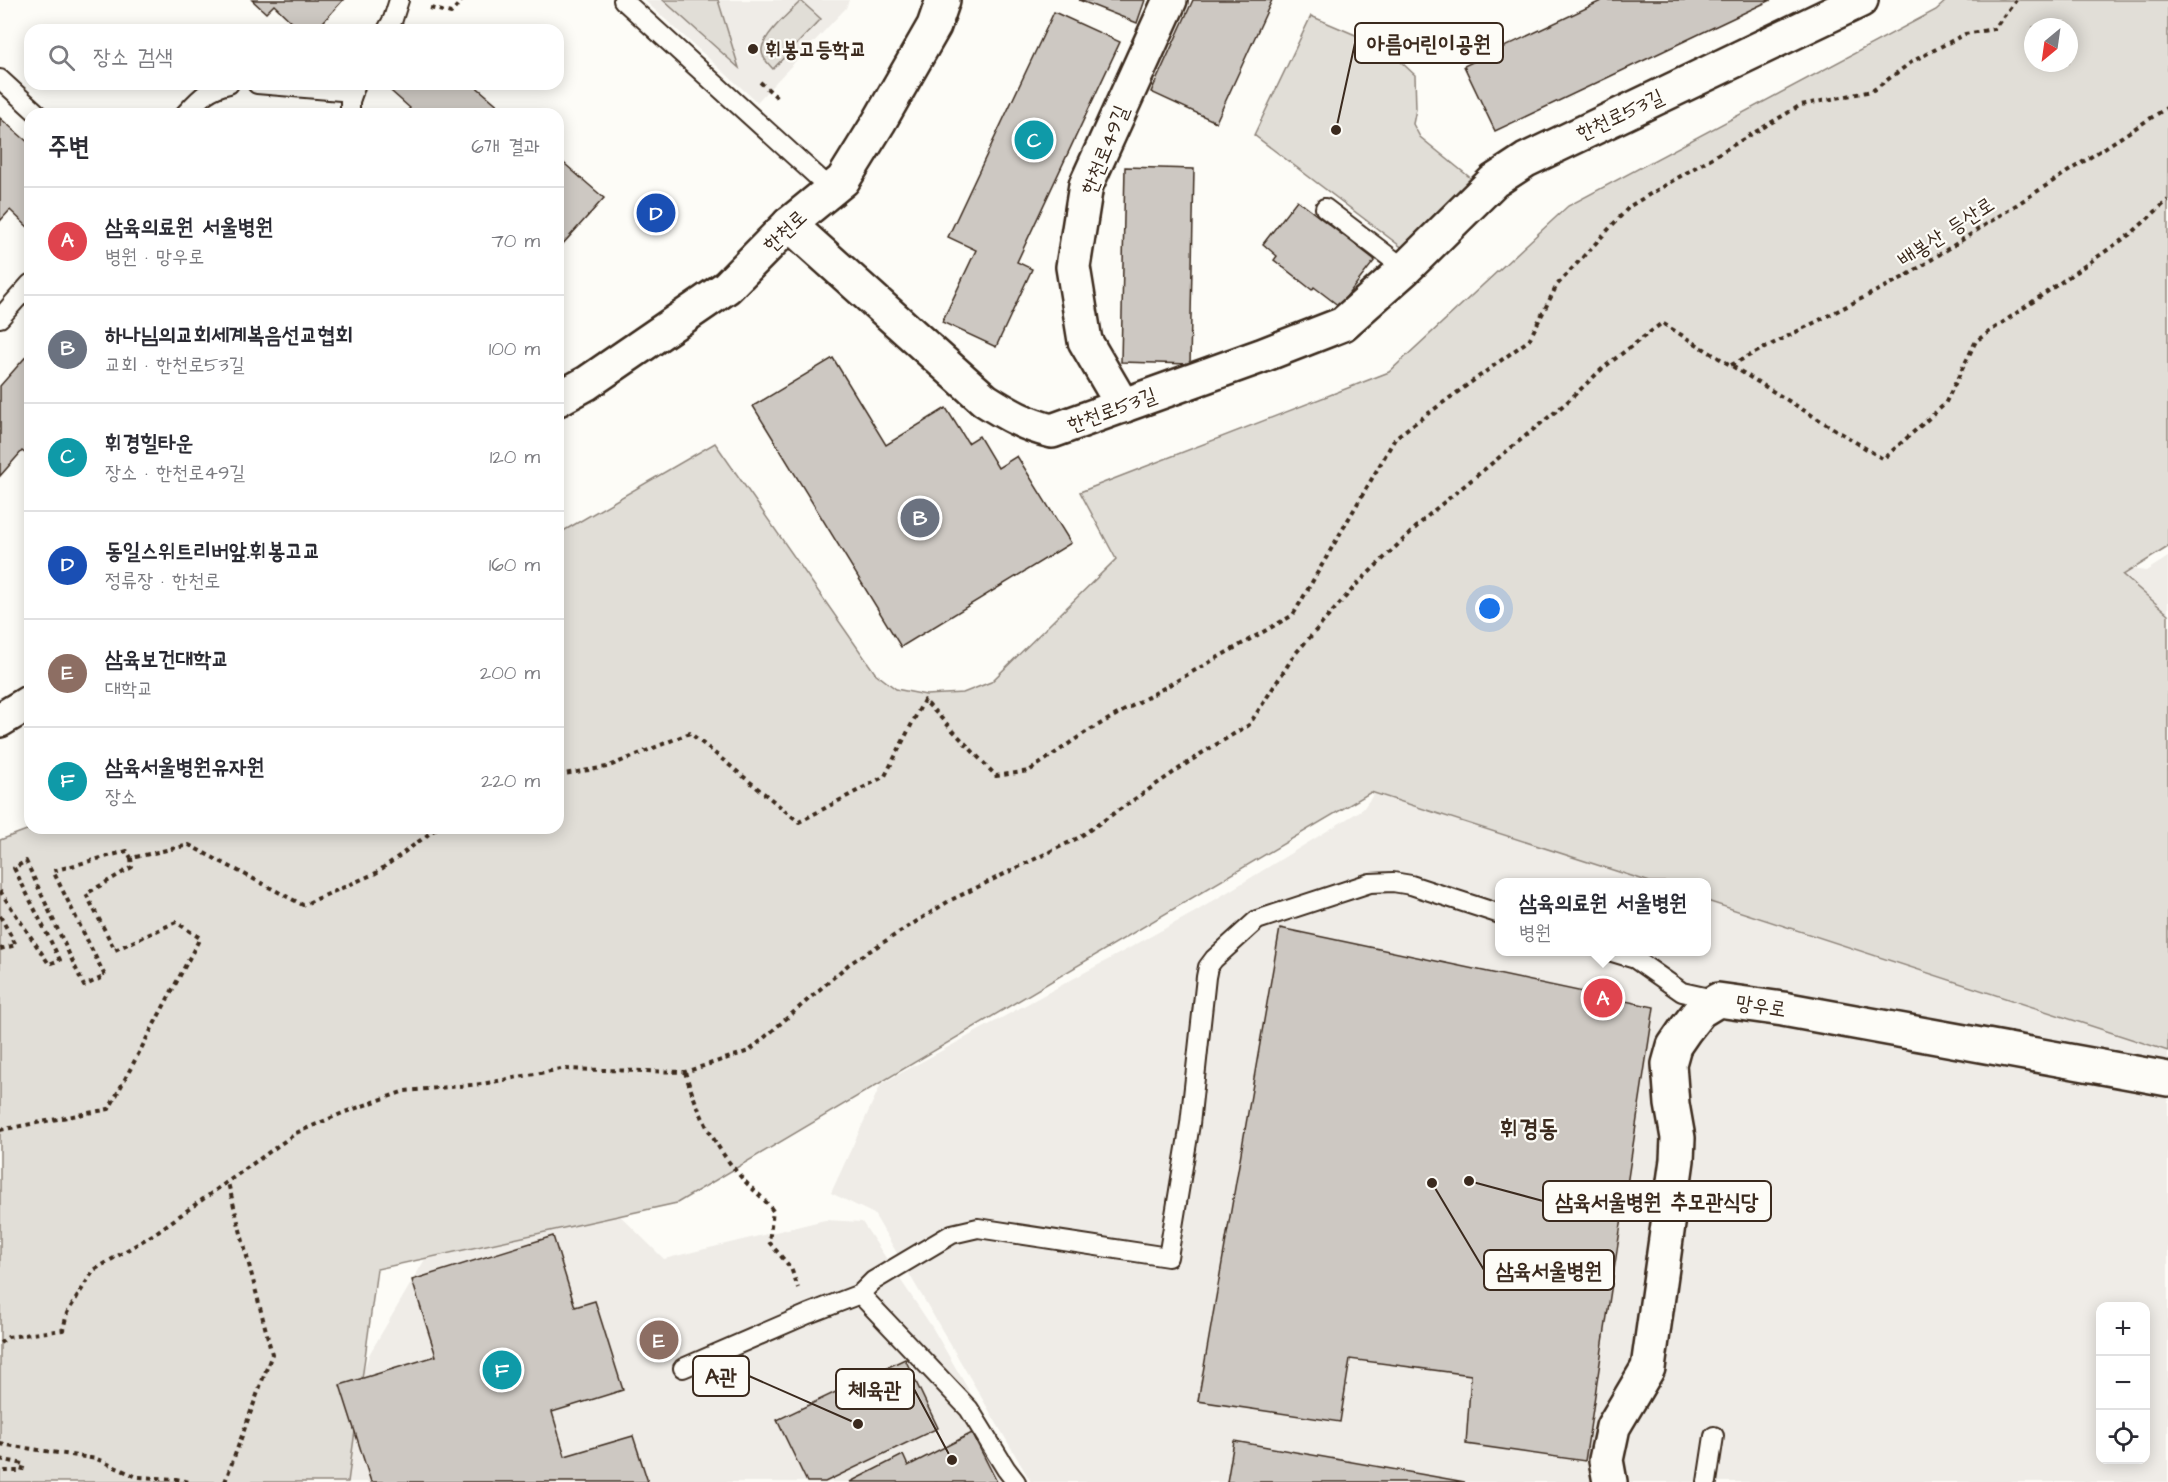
<!DOCTYPE html>
<html lang="ko">
<head>
<meta charset="utf-8">
<style>
	body { margin:0; font-family:"Architects Daughter","Poor Story",sans-serif; background:#f2f2f3; color:#2b2b33 }
	.controls { position:absolute; right:18px; bottom:18px; display:grid; overflow:hidden; border-radius:12px; box-shadow:0 3px 15px #0003 }
	.controls button { width:54px; height:54px; display:grid; place-items:center; padding:0; border:0; border-bottom:2px solid #e1e1e2; background:#fff; color:#2b2b33; font:30px sans-serif }
	.compass { position:absolute; left:2024px; top:18px; width:54px; height:54px; border-radius:50%; background:#fff; box-shadow:0 3px 15px #0003; rotate:209deg }
	.you { position:absolute; left:1490px; top:609px; width:21px; height:21px; margin:-15px; border:4px solid #fff; border-radius:50%; background:#1a73e8; box-shadow:0 0 0 9px #1a73e833 }
	.badge { display:grid; place-items:center; width:39px; height:39px; border-radius:50%; background:#0f766e; color:#fff; font-size:20px; font-weight:700 }
	.pin { position:absolute; translate:-50% -50%; border:3px solid #fff; box-shadow:0 2px 6px #0006 }
	.popup { position:absolute; left:1495px; top:878px; width:216px; height:78px; box-sizing:border-box; display:grid; place-content:center; border-radius:12px; background:#fff; filter:drop-shadow(0 2px 4px #0005); font-size:20px; white-space:nowrap; color:#7c7c81 }
	.popup b { font-size:22px; color:#2b2b33 }
	.popup::after { content:''; position:absolute; left:50%; top:100%; margin-left:-12px; border:12px solid transparent; border-top-color:#fff }
	.list { margin:0; padding:0; list-style:none }
	h2 { display:flex; justify-content:space-between; align-items:center; height:78px; margin:0; padding:0 24px; font-size:26px }
	h2 small { font-size:20px; font-weight:400; color:#7c7c81 }
	.list li { display:grid; grid-template-columns:39px 1fr auto; gap:18px; align-items:center; box-sizing:border-box; height:108px; padding:0 24px; border-top:2px solid #e1e1e2 }
	.list b { display:block; font-size:22px; white-space:nowrap }
	.list p { margin:0; font-size:20px; white-space:nowrap; color:#7c7c81 }
	.list em { font-size:20px; font-style:normal; color:#7c7c81 }
	.icon { flex:none; width:33px; height:33px; fill:none; stroke:currentColor; stroke-width:2; stroke-linecap:round; stroke-linejoin:round }
	.map { position:relative; flex:none; width:2168px; height:1482px; overflow:hidden }
	.search { position:absolute; background:#fff; box-shadow:0 3px 15px #0003; left:24px; top:24px; width:540px; height:66px; display:flex; align-items:center; gap:15px; box-sizing:border-box; padding:0 21px; border-radius:18px; color:#7c7c81; font-size:22px }
	.panel { position:absolute; background:#fff; box-shadow:0 3px 15px #0003; left:24px; top:108px; width:540px; height:726px; border-radius:18px }
	.map>svg:first-child { display:block }
</style>
</head>
<body>
<div class="map">
<svg width="2168" height="1482" viewBox="0 0 2168 1482">
	<rect width="100%" height="100%" fill="#fdfcf7"/>
	<filter id="ink" filterUnits="userSpaceOnUse"><feTurbulence type="fractalNoise" baseFrequency=".0167" numOctaves="2"/><feDisplacementMap in="SourceGraphic" scale="12" xChannelSelector="R" yChannelSelector="G"/><feConvolveMatrix kernelMatrix="1 2 1 2 8 2 1 2 1" color-interpolation-filters="sRGB"/></filter>
	<g filter="url(#ink)">
		<g fill="#efece7" fill-rule="evenodd">
			<polygon points="644,0 849,0 846,8 757,102"/>
			<path d="M1586,496L2146,571L2168,557V1482H1031L874,1214L831,1193L881,1084L1195,912L1363,809ZM1500,882H1706V952H1500ZM2100,1306H2146V1460H2100Z"/>
			<polygon points="585,1181 664,1259 825,1220 862,1222 932,1327 1022,1482 320,1482 370,1353 448,1220"/>
		</g>
		<g fill="#e1ded7" stroke="#8e847a" stroke-width="1.5" fill-rule="evenodd">
			<polygon points="663,0 718,0 739,68"/>
			<path d="M1947,0H2168V547L2123,575L2168,614V1051L1707,901L1706,882H1650L1371,792L677,1203L377,1269L348,1482H0V840L32,828H558V534L715,443L875,673L896,689L926,695L963,693L991,682L1116,559L1080,492L1389,372L1568,206L1936,10ZM2033,27H2069V63H2033Z"/>
			<path d="M801,1L821,19L773,69C768,63 761,57 762,49C764,34 790,12 801,1Z"/>
			<polygon points="1311,16 1386,48 1415,75 1416,109 1413,124 1420,137 1478,184 1408,252 1254,135"/>
		</g>
		<g fill="#cdc8c2" stroke="#3b2a1e" stroke-width="1.5">
			<polygon points="252,0 343,0 316,30 300,30 274,5 266,13"/>
			<polygon points="1079,0 1145,0 1137,23"/>
			<polygon points="1193,0 1272,0 1216,122 1151,92"/>
			<polygon points="1603,0 1771,0 1495,131 1464,66"/>
			<polygon points="1054,12 1120,42 1017,262 1032,269 996,347 942,322 976,250 948,237"/>
			<polygon points="383,84 473,84 508,114 405,114 410,108"/>
			<polygon points="0,118 30,144 30,229 10,210 0,221"/>
			<polygon points="558,158 604,198 560,247 558,246"/>
			<polygon points="1125,167 1194,169 1190,364 1121,362"/>
			<polygon points="1297,200 1375,260 1339,306 1314,287 1312,290 1274,260 1277,256 1263,244"/>
			<polygon points="30,352 30,457 22,451 0,476 0,386"/>
			<polygon points="833,358 886,445 946,408 968,443 979,436 998,468 1017,456 1071,543 901,647 753,406"/>
			<polygon points="1280,928 1654,1007 1585,1461 1466,1444 1471,1375 1350,1359 1340,1422 1198,1401"/>
			<polygon points="553,1236 575,1307 595,1301 623,1390 552,1412 565,1456 633,1436 648,1482 371,1482 340,1385 436,1356 412,1280"/>
			<polygon points="905,1359 938,1428 825,1482 807,1482 777,1420"/>
			<polygon points="972,1433 997,1482 850,1482 903,1455 908,1466"/>
			<polygon points="1234,1441 1465,1482 1227,1482"/>
		</g>
		<g fill="none" stroke-linecap="round" stroke-linejoin="round">
			<defs>
				<g id="lane">
					<polyline points="623,0 832,190"/>
					<polyline points="387,30 393,19 399,0"/>
					<polyline points="0,79 38,114"/>
					<polyline points="257,84 353,92"/>
					<path d="M185,114C199,99 207,89 229,84"/>
					<polyline points="350,114 350,101 356,84"/>
					<polyline points="1325,208 1405,269"/>
					<polyline points="0,318 30,284"/>
					<polyline points="1612,952 1635,959 1682,992 1718,1000"/>
					<polyline points="860,1294 873,1281 952,1234 978,1228 1168,1257 1190,1124 1206,977 1208,967 1214,959 1257,920 1370,883 1393,882 1411,885 1500,914"/>
					<polyline points="683,1368 808,1314 860,1294 969,1409 1006,1469 1016,1482"/>
					<polyline points="1707,1482 1714,1436"/>
				</g>
				<g id="street">
					<path d="M789,224L985,400C1007,414 1026,425 1052,431L1261,356L1343,324L1405,269L1494,181L1526,160L1861,0"/>
					<polyline points="1123,406 1085,341 1073,267 1086,185 1170,0"/>
					<polyline points="1610,1482 1606,1460 1613,1427 1648,1368 1677,1160 1678,1138 1672,1104 1669,1064 1674,1046 1685,1030 1700,1011 1718,1000 1783,1009 2168,1079"/>
				</g>
				<g id="secondary">
					<polyline points="558,399 587,383 727,287 789,224 843,180 879,122 934,26 943,0"/>
					<polyline points="0,720 30,702"/>
				</g>
			</defs>
			<use href="#lane" stroke="#3b2a1e" stroke-width="22"/>
			<use href="#street" stroke="#3b2a1e" stroke-width="38"/>
			<use href="#secondary" stroke="#3b2a1e" stroke-width="38"/>
			<g stroke="#3b2a1e" stroke-width="4" stroke-dasharray="4.5 4.5" stroke-linecap="butt">
				<polyline points="430,8 451,13 462,0"/>
				<polyline points="760,82 779,99"/>
				<polyline points="1731,365 1906,276 2168,107"/>
				<polyline points="558,775 607,767 690,733 799,822 885,776 924,700 996,776 1029,771 1086,732 1293,615 1396,437 1529,340 1557,285 1630,206 1801,105 1872,91 1913,61 1965,34 1994,29 2016,0"/>
				<polyline points="0,891 49,964 60,960 14,868 26,861 84,986 105,976 53,871 127,851 131,858"/>
				<polyline points="0,916 16,945 0,949"/>
				<path d="M685,1072C697,1111 714,1146 741,1177C752,1190 763,1196 773,1211L769,1242L791,1268L798,1288"/>
				<polyline points="0,1130 109,1109 200,938 176,922 115,950 86,894 132,867 131,858 189,845 303,905 376,873 437,828"/>
				<polyline points="0,1343 8,1337 63,1330 67,1313 94,1270 154,1234 296,1133 345,1112 405,1091 482,1084 561,1069 685,1072 749,1051 849,964 949,901 1078,838 1202,753 1249,725 1295,654 1357,584 1432,512 1566,403 1603,368 1662,323 1883,459 1945,404 1976,341 2132,233 2168,200"/>
				<polyline points="0,1444 97,1459 137,1477 176,1479 190,1482"/>
				<polyline points="0,1459 24,1464 22,1471 0,1471"/>
				<polyline points="225,1482 272,1354 228,1183"/>
			</g>
			<use href="#lane" stroke="#fdfcf7" stroke-width="18"/>
			<use href="#street" stroke="#fdfcf7" stroke-width="33"/>
			<use href="#secondary" stroke="#fdfcf7" stroke-width="33"/>
		</g>
	</g>
	<circle fill="#3b2a1e" stroke="#fdfcf7" stroke-width="2" cx="753" cy="49" r="6"/>
	<g text-anchor="middle" dominant-baseline="central" stroke-width="4.5" stroke-linejoin="round" paint-order="stroke">
		<g font-size="21" font-weight="bold" fill="#3b2a1e" stroke="#fdfcf7" text-anchor="start">
			<text x="765" y="49">휘봉고등학교</text>
		</g>
		<g font-size="21" fill="#3b2a1e" stroke="#fdfcf7">
			<text transform="translate(1620 115) rotate(-25)">한천로53길</text>
			<text transform="translate(1105 150) rotate(-68)">한천로49길</text>
			<text transform="translate(785 231) rotate(-43)">한천로</text>
			<text transform="translate(1946 232) rotate(-33)">배봉산 등산로</text>
			<text transform="translate(1112 410) rotate(-20)">한천로53길</text>
			<text transform="translate(1761 1006) rotate(9)">망우로</text>
		</g>
		<g font-size="24" font-weight="bold" fill="#3b2a1e" stroke="#fdfcf7">
			<text x="1529" y="1129">휘경동</text>
		</g>
	</g>
	<path fill="none" stroke="#3b2a1e" stroke-width="2" d="M1336 130L1355 43M1469 1181L1543 1201M1432 1183L1484 1270M858 1424L749 1376M952 1460L914 1389"/>
	<g fill="#3b2a1e" stroke="#fdfcf7" stroke-width="2">
		<circle cx="1336" cy="130" r="6"/>
		<circle cx="1469" cy="1181" r="6"/>
		<circle cx="1432" cy="1183" r="6"/>
		<circle cx="858" cy="1424" r="6"/>
		<circle cx="952" cy="1460" r="6"/>
	</g>
	<g fill="#fdfcf7" stroke="#3b2a1e" stroke-width="2">
		<rect x="1355" y="23" width="148" height="40" rx="6"/>
		<rect x="1543" y="1181" width="228" height="40" rx="6"/>
		<rect x="1484" y="1250" width="130" height="40" rx="6"/>
		<rect x="693" y="1356" width="56" height="40" rx="6"/>
		<rect x="836" y="1369" width="78" height="40" rx="6"/>
	</g>
	<g font-size="22" text-anchor="middle" font-weight="bold" fill="#3b2a1e">
		<text x="1429" y="51">아름어린이공원</text>
		<text x="1657" y="1209">삼육서울병원 추모관식당</text>
		<text x="1549" y="1278">삼육서울병원</text>
		<text x="721" y="1384">A관</text>
		<text x="875" y="1397">체육관</text>
	</g>
</svg>
<div class="controls">
<button>+</button>
<button>−</button>
<button><svg class="icon" aria-label="locate" viewBox="0 0 24 24"><circle cx="12" cy="12" r="6"/><path d="M12 2v4M12 18v4M2 12h4M18 12h4"/></svg></button>
</div>
<svg class="compass" viewBox="-18 -18 36 36"><path d="M0-13l5 13h-10z" fill="#e53935"/><path d="M0 13l5-13h-10z" fill="#7c7c81"/></svg>
<div class="you"></div>
<div class="pin badge" style="left:1603px;top:998px;background:#e0444e">A</div>
<div class="popup"><b>삼육의료원 서울병원</b>병원</div>
<div class="pin badge" style="left:920px;top:518px;background:#6b7280">B</div>
<div class="pin badge" style="left:1034px;top:140px;background:#0f9aa8">C</div>
<div class="pin badge" style="left:656px;top:213px;background:#1a4fb4">D</div>
<div class="pin badge" style="left:659px;top:1340px;background:#8d6e63">E</div>
<div class="pin badge" style="left:502px;top:1370px;background:#0f9aa8">F</div>
<div class="search"><svg class="icon" aria-label="search" viewBox="0 0 24 24"><circle cx="10" cy="10" r="6"/><path d="M15 15l6 6"/></svg>장소 검색</div>
<section class="panel">
<h2>주변<small>6개 결과</small></h2>
<ul class="list">
<li><span class="badge" style="background:#e0444e">A</span><div><b>삼육의료원 서울병원</b><p>병원 · 망우로</p></div><em>70 m</em></li>
<li><span class="badge" style="background:#6b7280">B</span><div><b>하나님의교회세계복음선교협회</b><p>교회 · 한천로53길</p></div><em>100 m</em></li>
<li><span class="badge" style="background:#0f9aa8">C</span><div><b>휘경힐타운</b><p>장소 · 한천로49길</p></div><em>120 m</em></li>
<li><span class="badge" style="background:#1a4fb4">D</span><div><b>동일스위트리버앞.휘봉고교</b><p>정류장 · 한천로</p></div><em>160 m</em></li>
<li><span class="badge" style="background:#8d6e63">E</span><div><b>삼육보건대학교</b><p>대학교</p></div><em>200 m</em></li>
<li><span class="badge" style="background:#0f9aa8">F</span><div><b>삼육서울병원유자원</b><p>장소</p></div><em>220 m</em></li>
</ul>
</section>
</div>
</body>
</html>
